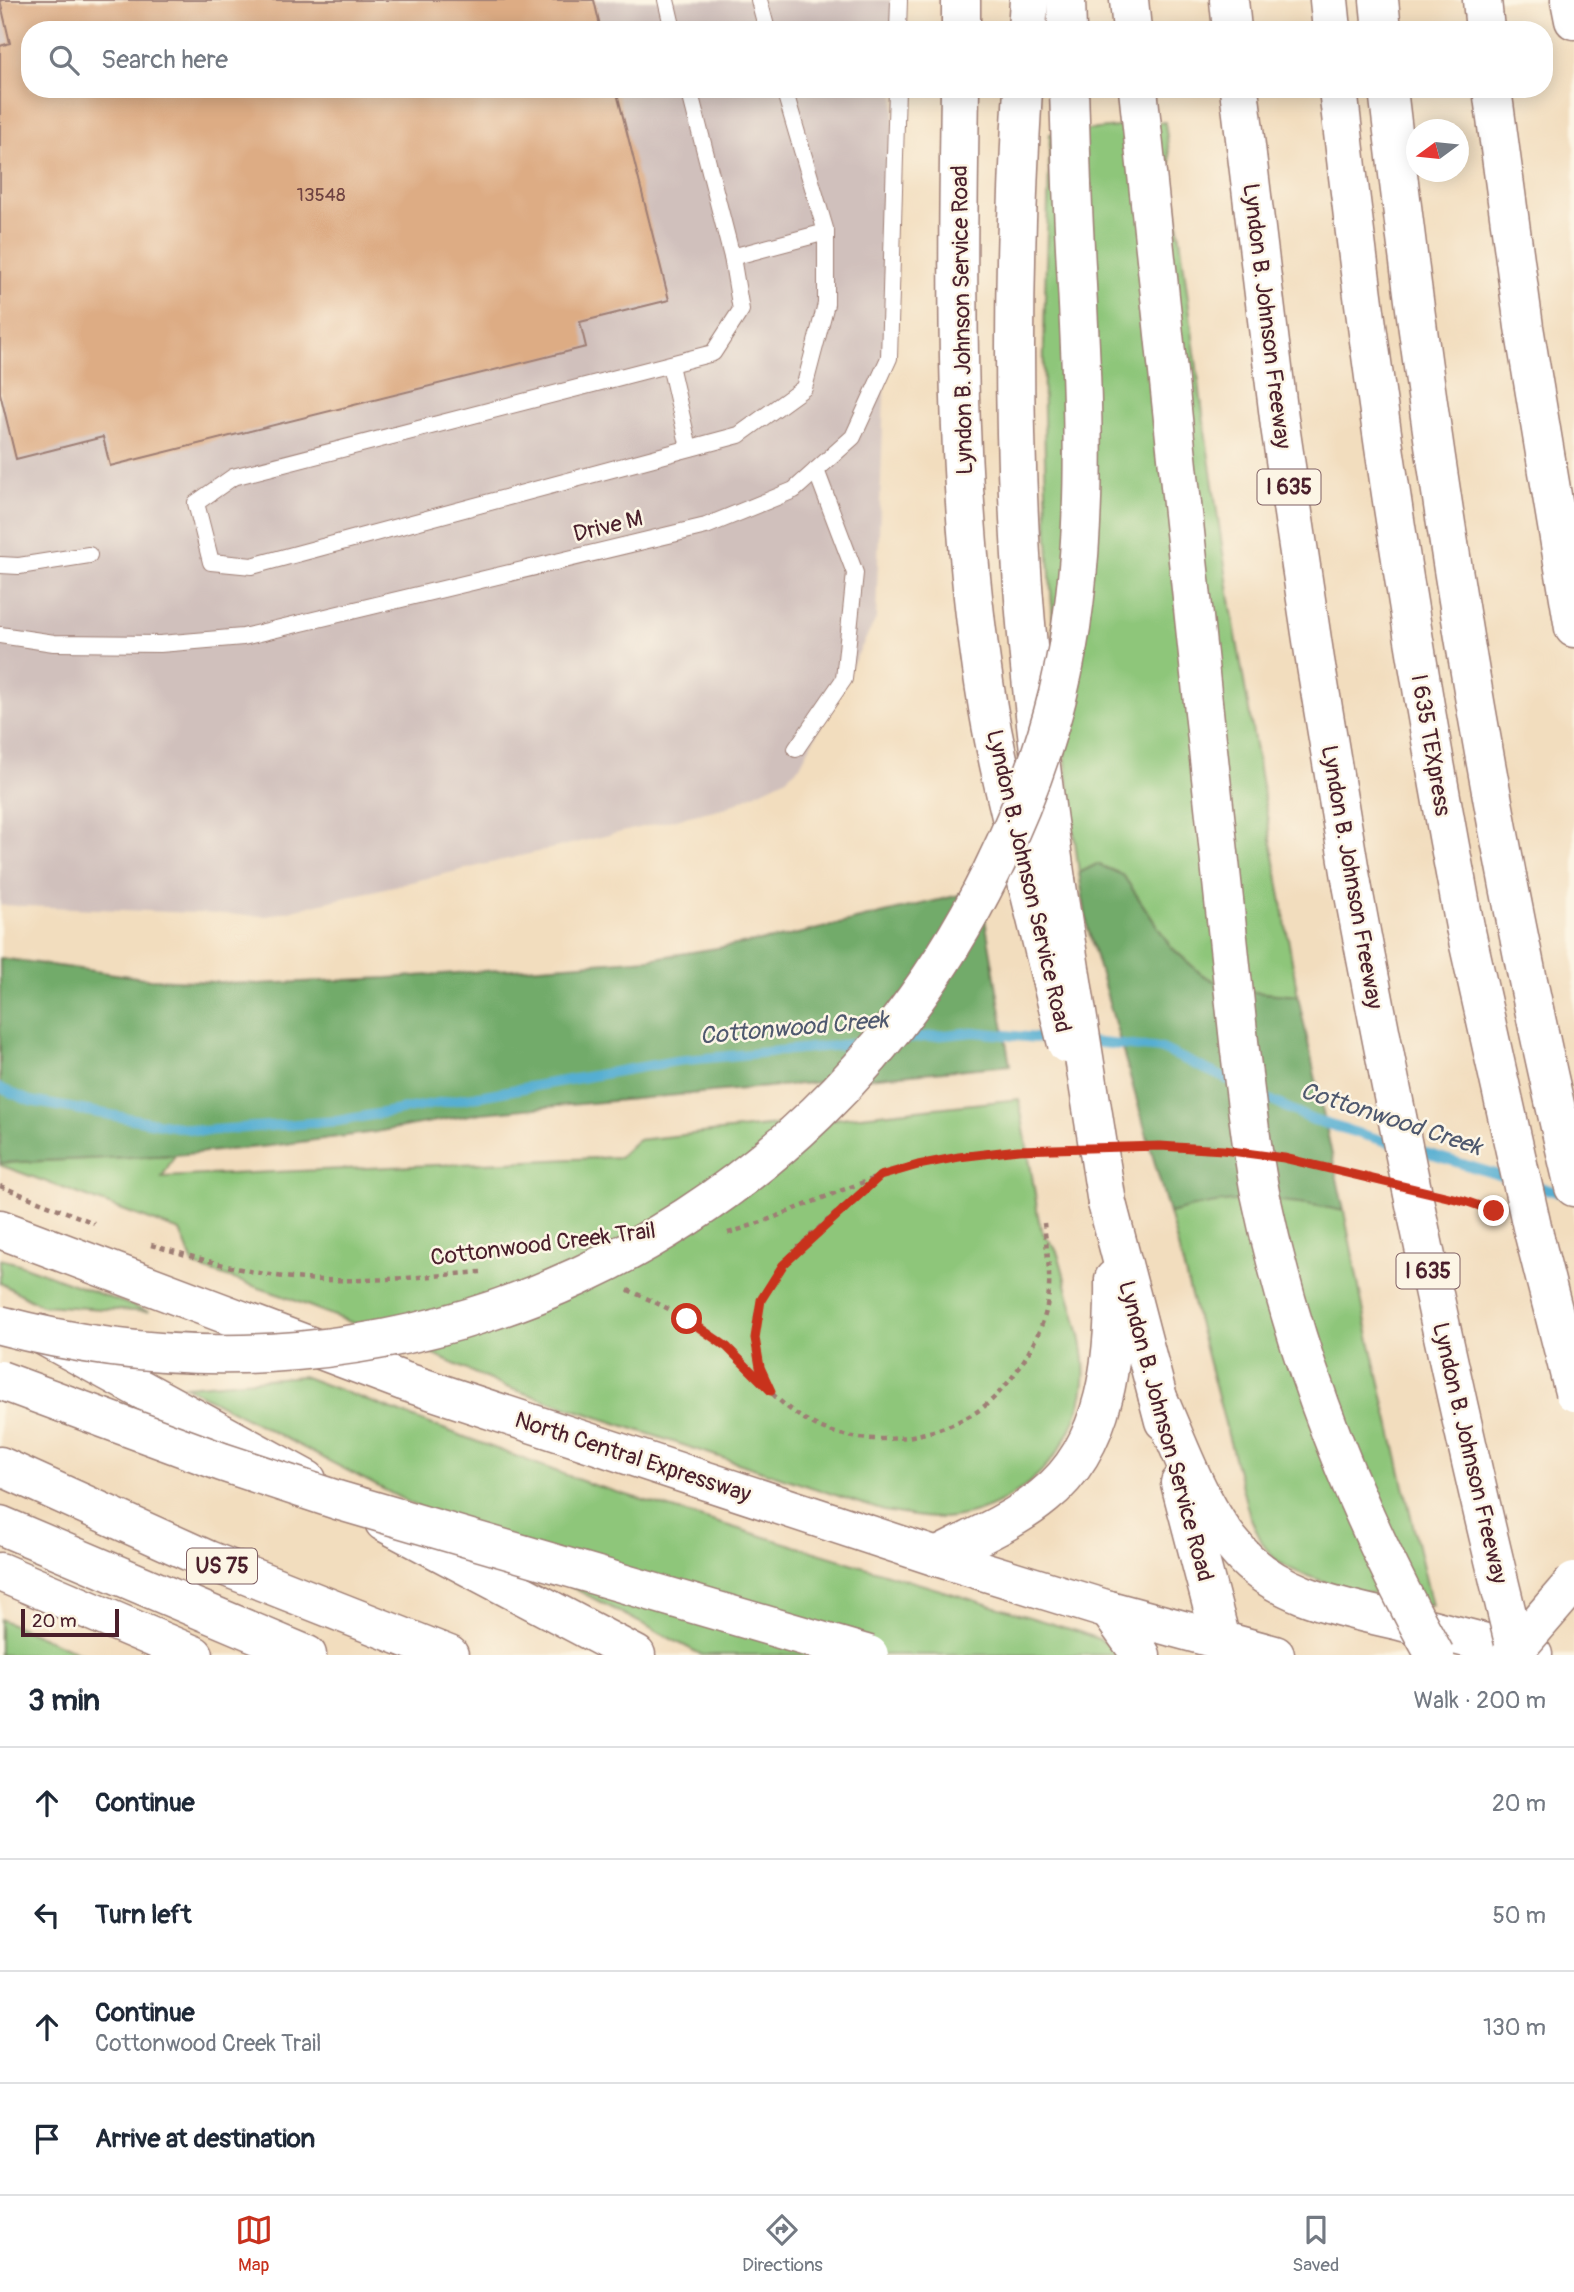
<!DOCTYPE html>
<html lang="en">
<head>
<meta charset="utf-8">
<style>
	body { margin:0; font-family:Pangolin,sans-serif; background:#f6f6f7; color:#1f2937 }
	.compass { position:absolute; left:1406px; top:119px; width:63px; height:63px; border-radius:50%; background:#fff; box-shadow:0 4px 18px #0003; rotate:255deg }
	.scale { position:absolute; left:21px; bottom:18px; width:98px; box-sizing:border-box; padding-left:7px; border:4px solid #4a1f2b; border-top:0; font-size:19px; line-height:24px; white-space:nowrap; color:#4a1f2b; -webkit-text-stroke:5px #fcf5e5; paint-order:stroke }
	.stop { position:absolute; width:21px; height:21px; margin:-16px; border:5px solid #c8321e; border-radius:50%; background:#fff }
	.stop.end { background:#c8321e; border-color:#fff; box-shadow:0 2px 7px #0008 }
	.list { margin:0; padding:0; list-style:none }
	h2 { display:flex; justify-content:space-between; align-items:center; height:91px; margin:0; padding:0 28px; font-size:30px }
	h2 small { font-size:23px; font-weight:400; color:#747a83 }
	.list li { display:grid; grid-template-columns:46px 1fr auto; gap:21px; align-items:center; box-sizing:border-box; height:112px; padding:0 28px; border-top:2px solid #e0e1e3 }
	.list b { display:block; font-size:26px; white-space:nowrap }
	.list p { margin:0; font-size:23px; white-space:nowrap; color:#747a83 }
	.list em { font-size:23px; font-style:normal; color:#747a83 }
	.icon { flex:none; width:38px; height:38px; fill:none; stroke:currentColor; stroke-width:2; stroke-linecap:round; stroke-linejoin:round }
	.map { position:relative; flex:none; width:1574px; height:1655px; overflow:hidden }
	.search { position:absolute; background:#fff; box-shadow:0 4px 18px #0003; left:21px; right:21px; top:21px; height:77px; display:flex; align-items:center; gap:18px; box-sizing:border-box; padding:0 24px; border-radius:28px; color:#747a83; font-size:26px }
	.sheet { height:539px; background:#fff }
	nav { display:flex; justify-content:space-around; align-items:center; box-sizing:border-box; height:98px; border-top:2px solid #e0e1e3; background:#fff; font-size:19px; color:#747a83 }
	nav a { display:grid; justify-items:center; gap:4px }
	nav .on { color:#c8321e }
	.map>svg:first-child { display:block }
</style>
</head>
<body>
<div class="map">
<svg width="1574" height="1655" viewBox="0 0 1574 1655">
	<rect width="100%" height="100%" fill="#fcf5e5"/>
	<filter id="ink" filterUnits="userSpaceOnUse"><feTurbulence type="fractalNoise" baseFrequency=".0143" numOctaves="2"/><feDisplacementMap in="SourceGraphic" scale="14" xChannelSelector="R" yChannelSelector="G"/><feConvolveMatrix kernelMatrix="1 2 1 2 8 2 1 2 1" color-interpolation-filters="sRGB"/></filter>
	<filter id="wash" filterUnits="userSpaceOnUse"><feTurbulence type="fractalNoise" baseFrequency=".00686" numOctaves="4" result="noise"/><feDisplacementMap in="SourceGraphic" scale="28" xChannelSelector="R" yChannelSelector="G"/><feGaussianBlur stdDeviation="1.57" result="paint"/><feColorMatrix in="noise" values="0 0 0 0 0 0 0 0 0 0 0 0 0 0 0 0 0 1.4 0 .05"/><feComposite in="paint" operator="in"/></filter>
	<g filter="url(#wash)">
		<rect width="100%" height="100%" fill="#f2ddbe"/>
		<polygon fill="#d0c0bc" points="0,0 898,0 897,30 30,30 30,89 895,89 876,619 800,766 785,779 727,807 267,916 0,905"/>
		<g fill="#8ec67a" stroke="#6c7252" stroke-width="2">
			<path d="M1165,122L1206,437L1231,606L1298,996L1230,990L1201,974L1171,947L1123,875L1097,864L1079,873C1059,721 1046,568 1044,415C1042,322 1048,227 1050,134Z"/>
			<path d="M1019,1099C1024,1131 1030,1162 1035,1194C1037,1205 1037,1220 1042,1230C1045,1238 1054,1244 1057,1252C1062,1263 1064,1276 1067,1288C1075,1317 1087,1351 1084,1382C1078,1449 1019,1509 953,1517C930,1520 907,1515 884,1511L503,1386L425,1351L283,1296L194,1266L180,1231L0,1165V1163L175,1155L162,1177L619,1157L637,1140Z"/>
			<path d="M1241,1199L1297,1201L1344,1211L1366,1323L1432,1606C1393,1597 1299,1583 1273,1557C1261,1545 1256,1529 1249,1514L1169,1213L1203,1203Z"/>
			<polygon points="0,1259 16,1263 149,1312 41,1305 0,1283"/>
			<polygon points="302,1376 590,1484 1079,1632 1101,1640 1121,1655 702,1655 185,1386"/>
			<polygon points="0,1619 84,1655 0,1655"/>
		</g>
		<g fill="#72ab6a" stroke="#5e654a" stroke-width="2">
			<path d="M1097,864L1123,875L1171,947L1201,974L1230,990L1298,996L1344,1211C1279,1197 1233,1195 1169,1213L1088,929L1079,873Z"/>
			<polygon points="980,890 1010,1065 481,1113 376,1132 270,1146 175,1155 0,1163 0,958 151,979 258,984 388,978 649,959 785,937"/>
		</g>
		<g fill="none" stroke-linecap="round" stroke-linejoin="round">
			<g stroke="#55aed2" stroke-width="10">
				<polyline points="895,1040 974,1032 1058,1040"/>
				<polyline points="1090,1042 1162,1049 1235,1083"/>
				<polyline points="0,1088 30,1101 202,1131 338,1121 676,1061 863,1043"/>
				<polyline points="1255,1093 1313,1120 1395,1144"/>
				<polyline points="1413,1149 1512,1179"/>
				<polyline points="1530,1184 1566,1195"/>
			</g>
		</g>
		<g id="blocks">
			<polygon fill="#ddac84" points="0,0 594,0 601,30 30,30 30,89 616,89 669,300 580,322 586,347 110,466 103,437 16,459 0,393 0,46 10,43"/>
		</g>
	</g>
	<g filter="url(#ink)">
		<use href="#blocks" fill-opacity="0" stroke="#9e7e74" stroke-width="2"/>
		<g fill="none" stroke-linecap="round" stroke-linejoin="round">
			<defs>
				<g id="lane">
					<polyline points="666,0 673,30"/>
					<polyline points="759,0 767,30"/>
					<polyline points="898,30 899,0"/>
					<polyline points="689,89 732,257 826,232 784,89"/>
					<polyline points="732,257 741,310 713,353 233,477 196,503 211,562 252,566 739,435 804,388 826,304 826,232"/>
					<polyline points="670,365 689,448"/>
					<polyline points="0,565 19,566 89,555"/>
					<polyline points="0,635 54,643 160,644 243,637 706,526 794,490 853,437 889,358 897,89"/>
					<polyline points="796,749 844,679 855,573 816,470"/>
				</g>
				<g id="secondary">
					<polyline points="961,30 961,0"/>
					<path d="M960,89C957,289 954,491 985,689C995,755 1012,821 1028,886"/>
					<polyline points="1107,1203 1164,1421"/>
					<polyline points="0,1229 403,1381 937,1557 1109,1610 1275,1655"/>
					<path d="M1158,1398C1181,1450 1201,1511 1240,1553C1281,1599 1347,1608 1404,1622C1447,1633 1490,1644 1533,1655"/>
					<polyline points="1180,1483 1225,1655"/>
					<path d="M937,1557C972,1538 1013,1522 1044,1496C1108,1446 1115,1354 1114,1279"/>
					<polyline points="1109,1610 1141,1655"/>
				</g>
				<g id="highway">
					<polyline points="1066,0 1067,30"/>
					<polyline points="1129,0 1132,30"/>
					<polyline points="1229,0 1232,30"/>
					<polyline points="1329,0 1332,30"/>
					<polyline points="1379,0 1382,30"/>
					<polyline points="1482,0 1485,30"/>
					<polyline points="1570,0 1574,20"/>
					<polyline points="1027,30 1029,0"/>
					<path d="M1023,89C1014,239 1012,389 1020,538C1026,653 1040,767 1056,880"/>
					<polyline points="1069,89 1072,185"/>
					<polyline points="1239,89 1280,426 1315,660 1352,884"/>
					<path d="M1338,89C1369,370 1412,649 1465,927"/>
					<path d="M1388,89C1430,458 1488,826 1574,1187"/>
					<polyline points="1492,89 1524,327 1574,628"/>
					<polyline points="40,1334 307,1480"/>
					<polyline points="0,1466 208,1560 449,1655"/>
					<polyline points="384,1522 636,1655"/>
					<polyline points="0,1525 307,1655"/>
					<polyline points="0,1572 194,1655"/>
				</g>
			</defs>
			<use href="#lane" stroke="#9e7e74" stroke-width="18"/>
			<use href="#secondary" stroke="#9e7e74" stroke-width="41"/>
			<use href="#highway" stroke="#9e7e74" stroke-width="41"/>
			<g stroke="#9e7e74" stroke-width="4.5" stroke-dasharray="5 5" stroke-linecap="butt">
				<polyline points="1135,1146 1160,1145 1217,1150"/>
				<polyline points="1291,1160 1375,1180"/>
				<polyline points="0,1186 94,1223"/>
				<polyline points="1448,1197 1493,1211"/>
				<path d="M728,1233C779,1218 828,1194 878,1177C937,1156 1001,1151 1063,1149"/>
				<path d="M151,1245C198,1258 245,1273 293,1278C356,1284 418,1277 481,1272"/>
				<path d="M628,1290C662,1305 700,1323 729,1348C754,1371 775,1403 806,1420C857,1450 923,1442 973,1414C1004,1396 1033,1352 1044,1318C1054,1286 1047,1255 1044,1223"/>
				<path d="M769,1386C757,1360 749,1325 762,1298C783,1251 838,1213 876,1179"/>
			</g>
			<use href="#lane" stroke="#fff" stroke-width="16"/>
			<use href="#secondary" stroke="#fff" stroke-width="38"/>
			<use href="#highway" stroke="#fff" stroke-width="38"/>
			<defs>
				<polyline id="secondary-bridge" points="1028,886 1067,1044"/>
				<g id="highway-bridge">
					<path d="M1138,89L1240,1051C1246,1098 1251,1146 1260,1193C1294,1356 1354,1510 1435,1655"/>
					<polyline points="1056,880 1107,1203"/>
					<path d="M1352,884C1400,1142 1454,1400 1517,1655"/>
					<polyline points="1465,927 1532,1227 1574,1392"/>
					<path d="M0,1325C400,1431 811,1241 992,871C1020,814 1043,755 1058,694C1098,528 1079,354 1072,185"/>
					<polyline points="0,1380 222,1462 337,1500 869,1655"/>
					<polyline points="1511,1655 1574,1582"/>
				</g>
			</defs>
			<use href="#secondary-bridge" stroke="#9e7e74" stroke-width="41" stroke-linecap="butt"/>
			<use href="#highway-bridge" stroke="#9e7e74" stroke-width="41" stroke-linecap="butt"/>
			<use href="#secondary-bridge" stroke="#fff" stroke-width="38"/>
			<use href="#highway-bridge" stroke="#fff" stroke-width="38"/>
		</g>
	</g>
	<g fill="none" stroke-linecap="round" stroke-linejoin="round" filter="url(#ink)">
		<polyline stroke="#c8321e" stroke-width="9" points="687,1319 727,1347 771,1391 760,1367 755,1338 761,1300 783,1265 880,1176 918,1165 959,1157 1018,1150 1160,1146 1223,1150 1284,1158 1465,1201 1494,1211"/>
	</g>
	<g text-anchor="middle" dominant-baseline="central" stroke-width="5" stroke-linejoin="round" paint-order="stroke">
		<g font-size="19" fill="#6f4241">
			<text x="321" y="195">13548</text>
		</g>
		<g fill="#fcf5e5" stroke="#7f5f63" stroke-width="2">
			<rect x="1257.5" y="469.5" width="63" height="35" rx="5"/>
			<rect x="1396.5" y="1253.5" width="63" height="35" rx="5"/>
			<rect x="187" y="1548.5" width="70" height="35" rx="5"/>
		</g>
		<g font-size="21" font-weight="bold" fill="#4a1f2b">
			<text x="1289" y="487">I 635</text>
			<text x="1428" y="1271">I 635</text>
			<text x="222" y="1566">US 75</text>
		</g>
		<g font-size="23" fill="#4a1f2b" stroke="#fcf5e5">
			<text transform="translate(1267 316) rotate(83)">Lyndon B. Johnson Freeway</text>
			<text transform="translate(962 320) rotate(-91)">Lyndon B. Johnson Service Road</text>
			<text transform="translate(608 526) rotate(-14)">Drive M</text>
			<text transform="translate(1431 745) rotate(80)">I 635 TEXpress</text>
			<text transform="translate(1352 877) rotate(80)">Lyndon B. Johnson Freeway</text>
			<text transform="translate(1029 881) rotate(77)">Lyndon B. Johnson Service Road</text>
			<text transform="translate(543 1244) rotate(-7)">Cottonwood Creek Trail</text>
			<text transform="translate(1166 1431) rotate(75)">Lyndon B. Johnson Service Road</text>
			<text transform="translate(1470 1453) rotate(77)">Lyndon B. Johnson Freeway</text>
			<text transform="translate(633 1457) rotate(18)">North Central Expressway</text>
		</g>
		<g font-size="24" font-style="italic" fill="#4e586e" stroke="#fcf5e5">
			<text transform="translate(794 1028) rotate(-5)">Cottonwood Creek</text>
			<text transform="translate(1391 1119) rotate(18)">Cottonwood Creek</text>
		</g>
	</g>
</svg>
<svg class="compass" viewBox="-18 -18 36 36"><path d="M0-13l5 13h-10z" fill="#e53935"/><path d="M0 13l5-13h-10z" fill="#747a83"/></svg>
<div class="scale">20 m</div>
<div class="stop" style="left:687px;top:1319px"></div>
<div class="stop end" style="left:1494px;top:1211px"></div>
<div class="search"><svg class="icon" aria-label="search" viewBox="0 0 24 24"><circle cx="10" cy="10" r="6"/><path d="M15 15l6 6"/></svg>Search here</div>
</div>
<section class="sheet">
<h2>3 min<small>Walk · 200 m</small></h2>
<ul class="list">
<li><svg class="icon" aria-label="ahead" viewBox="0 0 24 24"><path d="M12 20V5M6 11l6-6 6 6"/></svg><div><b>Continue</b></div><em>20 m</em></li>
<li><svg class="icon" aria-label="left" viewBox="0 0 24 24"><path d="M17 20v-9H6M10 6l-5 5 5 5"/></svg><div><b>Turn left</b></div><em>50 m</em></li>
<li><svg class="icon" aria-label="ahead" viewBox="0 0 24 24"><path d="M12 20V5M6 11l6-6 6 6"/></svg><div><b>Continue</b><p>Cottonwood Creek Trail</p></div><em>130 m</em></li>
<li><svg class="icon" aria-label="arrive" viewBox="0 0 24 24"><path d="M6 21V4h12l-3 4 3 4H6"/></svg><div><b>Arrive at destination</b></div></li>
</ul>
</section>
<nav>
<a class="on"><svg class="icon" aria-label="map" viewBox="0 0 24 24"><path d="M3 6l6-2 6 2 6-2v14l-6 2-6-2-6 2zM9 4v14M15 6v14"/></svg>Map</a>
<a><svg class="icon" aria-label="directions" viewBox="0 0 24 24"><path d="M12 3l9 9-9 9-9-9zM9 14v-3h6M13 9l2 2-2 2"/></svg>Directions</a>
<a><svg class="icon" aria-label="saved" viewBox="0 0 24 24"><path d="M7 4h10v16l-5-4-5 4z"/></svg>Saved</a>
</nav>
</body>
</html>
